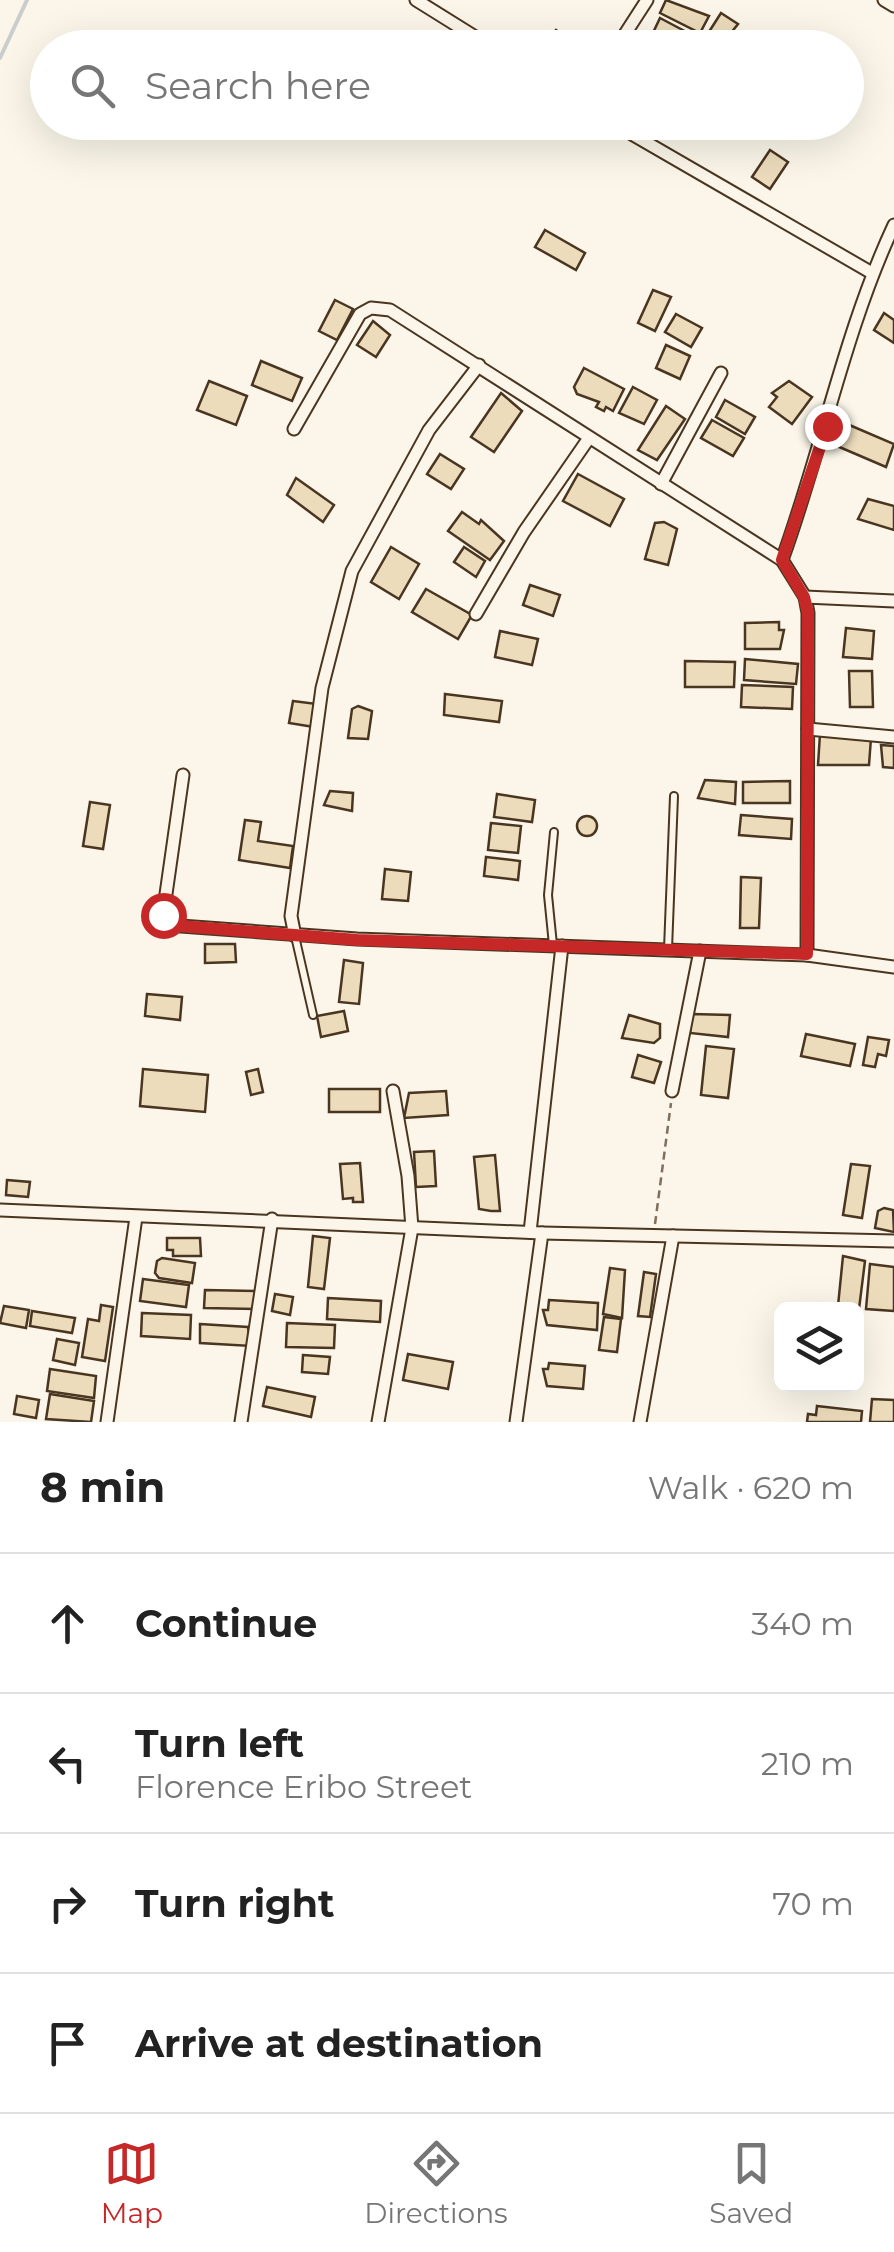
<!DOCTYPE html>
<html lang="en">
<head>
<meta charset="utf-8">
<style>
	body { margin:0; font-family:Montserrat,sans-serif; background:#f6f6f6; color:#222 }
	.controls { position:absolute; right:30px; bottom:30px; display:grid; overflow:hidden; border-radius:15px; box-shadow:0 10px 40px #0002 }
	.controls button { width:90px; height:90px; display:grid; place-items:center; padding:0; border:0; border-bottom:2px solid #e0e0e0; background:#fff; color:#222; font:50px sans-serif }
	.stop { position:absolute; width:30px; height:30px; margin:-22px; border:8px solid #c62828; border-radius:50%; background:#fff }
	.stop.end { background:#c62828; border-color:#fff; box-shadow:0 2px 10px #0008 }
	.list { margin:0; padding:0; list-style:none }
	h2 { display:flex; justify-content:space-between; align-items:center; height:130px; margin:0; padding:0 40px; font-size:42px }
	h2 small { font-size:32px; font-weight:400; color:#767676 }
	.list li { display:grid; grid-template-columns:65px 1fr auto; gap:30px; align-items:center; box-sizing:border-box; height:140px; padding:0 40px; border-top:2px solid #e0e0e0 }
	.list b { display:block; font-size:38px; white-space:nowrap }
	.list p { margin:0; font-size:32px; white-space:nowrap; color:#767676 }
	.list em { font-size:32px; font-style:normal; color:#767676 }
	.icon { flex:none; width:55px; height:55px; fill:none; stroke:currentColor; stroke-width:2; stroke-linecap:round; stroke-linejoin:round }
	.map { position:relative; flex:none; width:894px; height:1422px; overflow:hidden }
	.search { position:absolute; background:#fff; box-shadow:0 10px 40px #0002; left:30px; right:30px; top:30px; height:110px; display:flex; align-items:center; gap:25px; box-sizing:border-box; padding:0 35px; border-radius:55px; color:#767676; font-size:38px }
	.sheet { height:690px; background:#fff }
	nav { display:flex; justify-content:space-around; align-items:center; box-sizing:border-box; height:140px; border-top:2px solid #e0e0e0; background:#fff; font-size:28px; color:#767676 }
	nav a { display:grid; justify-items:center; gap:5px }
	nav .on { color:#c62828 }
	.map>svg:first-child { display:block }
</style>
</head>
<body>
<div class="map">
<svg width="894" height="1422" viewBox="0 0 894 1422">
	<rect width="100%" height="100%" fill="#fbf6e9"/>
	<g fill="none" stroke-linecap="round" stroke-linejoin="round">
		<polyline stroke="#c9cecd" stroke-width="4" points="0,58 27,0"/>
	</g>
	<g fill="#ecdcbc" stroke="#4a3520" stroke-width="2.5">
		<polygon points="666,0 709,16 700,33 660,13"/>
		<polygon points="721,13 738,24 719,48 705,38"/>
		<polygon points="660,18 694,36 688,48 672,48 651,37"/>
		<polygon points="556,30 573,41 569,48 545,48"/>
		<polygon points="770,150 788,162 770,189 752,177"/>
		<polygon points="545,230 585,253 576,270 535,247"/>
		<polygon points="653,290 671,297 655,331 638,323"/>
		<polygon points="335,300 353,309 337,340 319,331"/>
		<polygon points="884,313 894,320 894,343 874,330"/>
		<polygon points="676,314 702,328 691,347 665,332"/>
		<polygon points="373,321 390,335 376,357 357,345"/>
		<polygon points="666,345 690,356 680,379 656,368"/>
		<polygon points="261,361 302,378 292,401 252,385"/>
		<polygon points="584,368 624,389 613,411 606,407 604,411 596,407 599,402 577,394 574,387"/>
		<polygon points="209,381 247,396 236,425 197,410"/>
		<polygon points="789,381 812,397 792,424 769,407 777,397 772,393"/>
		<polygon points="633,387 657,400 644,424 619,413"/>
		<polygon points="501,393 522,411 494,452 471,437"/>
		<polygon points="725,400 755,417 745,434 716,417"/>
		<polygon points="666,406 685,419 657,460 638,450"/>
		<polygon points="712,420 744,438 733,456 701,438"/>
		<polygon points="847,424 894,444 886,467 837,446"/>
		<polygon points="440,454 464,469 451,489 427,474"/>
		<polygon points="578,474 624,499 610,526 563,501"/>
		<polygon points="296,478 334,505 323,522 287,495"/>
		<polygon points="868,499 894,506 894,530 858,519"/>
		<polygon points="462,512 479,524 481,520 504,541 490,560 448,531"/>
		<polygon points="664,522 677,529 668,565 645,559 655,523"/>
		<polygon points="391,547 419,564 399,599 371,582"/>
		<polygon points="464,547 485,561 476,577 454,562"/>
		<polygon points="530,585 560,595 553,616 523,605"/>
		<polygon points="426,589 472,615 458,639 412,612"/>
		<polygon points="779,622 779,630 784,630 780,649 745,649 745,623"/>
		<polygon points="846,628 874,631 872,659 843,657"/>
		<polygon points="500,631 538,639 532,665 495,657"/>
		<polygon points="745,659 798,664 796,684 744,680"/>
		<polygon points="685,661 735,662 734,687 685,687"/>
		<polygon points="849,671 872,671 873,707 850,707"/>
		<polygon points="742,685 793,687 792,709 741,707"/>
		<polygon points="445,694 502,701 499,722 444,715"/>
		<polygon points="293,701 317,704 314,727 289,723"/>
		<polygon points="358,706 372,711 368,739 348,738 352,709"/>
		<polygon points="820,734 871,738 869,765 818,765"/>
		<polygon points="881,745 894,746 894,768 883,767"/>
		<polygon points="705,780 736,782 735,804 698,798"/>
		<polygon points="790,781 790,803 743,803 743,782"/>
		<polygon points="330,791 353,793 352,811 324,805"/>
		<polygon points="497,794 535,800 532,822 494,817"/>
		<polygon points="90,802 110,805 103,849 83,846"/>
		<polygon points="741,815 792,819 791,839 739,835"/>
		<circle cx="587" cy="826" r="10"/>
		<polygon points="245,820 261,822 258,841 293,846 290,868 239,860"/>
		<polygon points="491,823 521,826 518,853 488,850"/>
		<polygon points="486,857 520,861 518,880 484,876"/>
		<polygon points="385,869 411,872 408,901 382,899"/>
		<polygon points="741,877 761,878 759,928 740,928"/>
		<polygon points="205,944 235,944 236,962 205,963"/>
		<polygon points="344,960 363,963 359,1004 339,1002"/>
		<polygon points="147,994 182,997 180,1020 145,1016"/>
		<polygon points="344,1011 348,1031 321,1037 317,1016"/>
		<polygon points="692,1014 730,1015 728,1037 690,1033"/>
		<polygon points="629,1015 660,1024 660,1038 654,1043 622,1038"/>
		<polygon points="806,1034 855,1044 850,1066 801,1056"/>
		<polygon points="868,1037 889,1040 886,1056 878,1054 875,1067 863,1065"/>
		<polygon points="706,1046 734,1049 728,1098 701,1095"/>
		<polygon points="638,1055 661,1062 654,1083 632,1077"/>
		<polygon points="143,1069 208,1075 205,1112 140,1106"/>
		<polygon points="258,1069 263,1092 251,1095 246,1072"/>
		<rect x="329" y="1089" width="51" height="23"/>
		<polygon points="446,1091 448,1115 404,1118 409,1093"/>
		<polygon points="434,1151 436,1186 416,1187 414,1152"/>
		<polygon points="495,1155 500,1211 491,1211 479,1209 474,1157"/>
		<polygon points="360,1163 363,1202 353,1202 353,1198 343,1199 340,1164"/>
		<polygon points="851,1164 870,1166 862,1218 843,1215"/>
		<polygon points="7,1180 30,1182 28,1197 6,1195"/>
		<polygon points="884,1208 893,1210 894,1232 875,1228 878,1211"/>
		<polygon points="313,1236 330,1238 324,1289 308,1287"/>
		<polygon points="167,1238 200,1238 201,1256 173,1256 173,1250 167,1250"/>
		<polygon points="843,1256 865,1261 859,1309 838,1306"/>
		<polygon points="162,1258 195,1263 192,1283 159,1278 155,1273 157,1261"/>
		<polygon points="870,1264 894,1267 894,1311 866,1309"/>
		<polygon points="610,1268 625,1270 622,1318 603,1314"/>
		<polygon points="644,1272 656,1274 650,1317 638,1316"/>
		<polygon points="143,1279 189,1285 186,1307 140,1301"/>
		<polygon points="205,1290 257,1291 256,1309 204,1308"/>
		<polygon points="275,1294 293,1297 290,1315 272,1311"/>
		<polygon points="328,1298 381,1301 380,1322 327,1319"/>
		<polygon points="549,1300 598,1303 597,1330 547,1325 543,1310 548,1310"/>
		<polygon points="101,1305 113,1307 105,1361 82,1357 88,1319 99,1321"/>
		<polygon points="4,1306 29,1310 26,1328 0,1323"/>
		<polygon points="32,1311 75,1318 72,1333 30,1326"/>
		<polygon points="142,1313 191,1315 190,1339 141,1336"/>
		<polygon points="604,1317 621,1319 617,1352 599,1350"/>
		<polygon points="287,1323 335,1325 334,1348 286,1347"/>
		<polygon points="200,1324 248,1327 251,1346 200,1343"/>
		<polygon points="57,1339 79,1343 75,1365 53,1360"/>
		<polygon points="408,1354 453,1362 448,1389 403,1380"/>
		<polygon points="303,1355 330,1357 328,1374 302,1372"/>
		<polygon points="549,1363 585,1366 583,1389 547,1386 543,1369 548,1369"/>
		<polygon points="50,1369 96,1376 94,1398 47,1391"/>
		<polygon points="267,1387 315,1397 311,1417 263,1406"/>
		<polygon points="50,1394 94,1401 91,1422 46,1419"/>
		<polygon points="17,1396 39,1400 36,1418 14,1414"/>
		<polygon points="872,1399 894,1400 894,1422 870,1422"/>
		<polygon points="817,1406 862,1411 861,1422 807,1422 808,1414 816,1415"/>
	</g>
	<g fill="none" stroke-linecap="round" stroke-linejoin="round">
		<defs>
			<g id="service">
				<polyline points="295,936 313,1015"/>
				<polyline points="553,945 548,895 554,832"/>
				<polyline points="668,949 674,796"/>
			</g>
			<g id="minor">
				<polyline points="416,0 493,48"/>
				<polyline points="884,0 894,6"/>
				<polyline points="616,48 647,0"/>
				<polyline points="611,122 872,273"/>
				<polyline points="294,429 360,314 371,308 390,310 782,560"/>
				<polyline points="661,484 721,373"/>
				<polyline points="805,597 894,601"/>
				<polyline points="476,614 524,532 589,438"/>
				<polyline points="808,729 894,737"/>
				<polyline points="183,775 163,915 167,925 357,939 807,955 894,967"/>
				<polyline points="295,936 291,916 322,688 352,571 429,430 479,365"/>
				<path d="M807,955L808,613L805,597L782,560C822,450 844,332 894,225"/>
				<polyline points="672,1091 700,951"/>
				<polyline points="0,1210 542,1233 894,1241"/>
				<polyline points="530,1232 562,946"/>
				<polyline points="107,1422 136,1217"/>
				<polyline points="241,1422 272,1219"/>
				<polyline points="378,1422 412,1228 408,1176 393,1091"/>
				<polyline points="516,1422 542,1233"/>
				<polyline points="640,1422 673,1236"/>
			</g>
		</defs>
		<use href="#service" stroke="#4a3520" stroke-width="10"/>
		<use href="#minor" stroke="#4a3520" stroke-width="15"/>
		<polyline stroke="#7f6f5c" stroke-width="2.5" stroke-dasharray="8 5" stroke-linecap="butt" points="655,1224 671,1103"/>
		<use href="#service" stroke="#fbf6e9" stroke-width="6"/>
		<use href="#minor" stroke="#fbf6e9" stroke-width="11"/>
	</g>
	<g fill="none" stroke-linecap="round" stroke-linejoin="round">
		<polyline stroke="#c62828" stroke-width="12" points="163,915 167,925 357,940 807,954 808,613 804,597 782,560 827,426"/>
	</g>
</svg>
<div class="controls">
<button><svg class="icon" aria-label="layers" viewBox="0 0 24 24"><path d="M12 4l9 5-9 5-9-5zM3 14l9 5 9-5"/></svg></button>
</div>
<div class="stop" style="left:163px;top:915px"></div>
<div class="stop end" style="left:827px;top:426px"></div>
<div class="search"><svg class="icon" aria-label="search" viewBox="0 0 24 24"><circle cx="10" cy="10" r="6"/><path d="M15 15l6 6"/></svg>Search here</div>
</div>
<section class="sheet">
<h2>8 min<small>Walk · 620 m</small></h2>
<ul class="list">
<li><svg class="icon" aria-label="ahead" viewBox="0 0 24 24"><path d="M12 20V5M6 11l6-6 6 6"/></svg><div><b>Continue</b></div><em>340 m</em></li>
<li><svg class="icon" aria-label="left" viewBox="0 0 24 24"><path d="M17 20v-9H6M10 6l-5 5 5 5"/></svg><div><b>Turn left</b><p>Florence Eribo Street</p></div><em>210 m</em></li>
<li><svg class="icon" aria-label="right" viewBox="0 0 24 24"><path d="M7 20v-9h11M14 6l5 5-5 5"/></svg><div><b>Turn right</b></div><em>70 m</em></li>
<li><svg class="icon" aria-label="arrive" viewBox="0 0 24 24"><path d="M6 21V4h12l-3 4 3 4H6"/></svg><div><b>Arrive at destination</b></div></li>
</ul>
</section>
<nav>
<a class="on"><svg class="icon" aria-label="map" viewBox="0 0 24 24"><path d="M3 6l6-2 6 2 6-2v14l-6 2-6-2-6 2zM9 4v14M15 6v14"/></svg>Map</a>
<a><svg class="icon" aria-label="directions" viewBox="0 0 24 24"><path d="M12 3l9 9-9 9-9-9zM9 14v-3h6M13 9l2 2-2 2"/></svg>Directions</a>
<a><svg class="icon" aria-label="saved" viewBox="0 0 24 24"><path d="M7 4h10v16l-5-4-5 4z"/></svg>Saved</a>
</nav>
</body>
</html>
